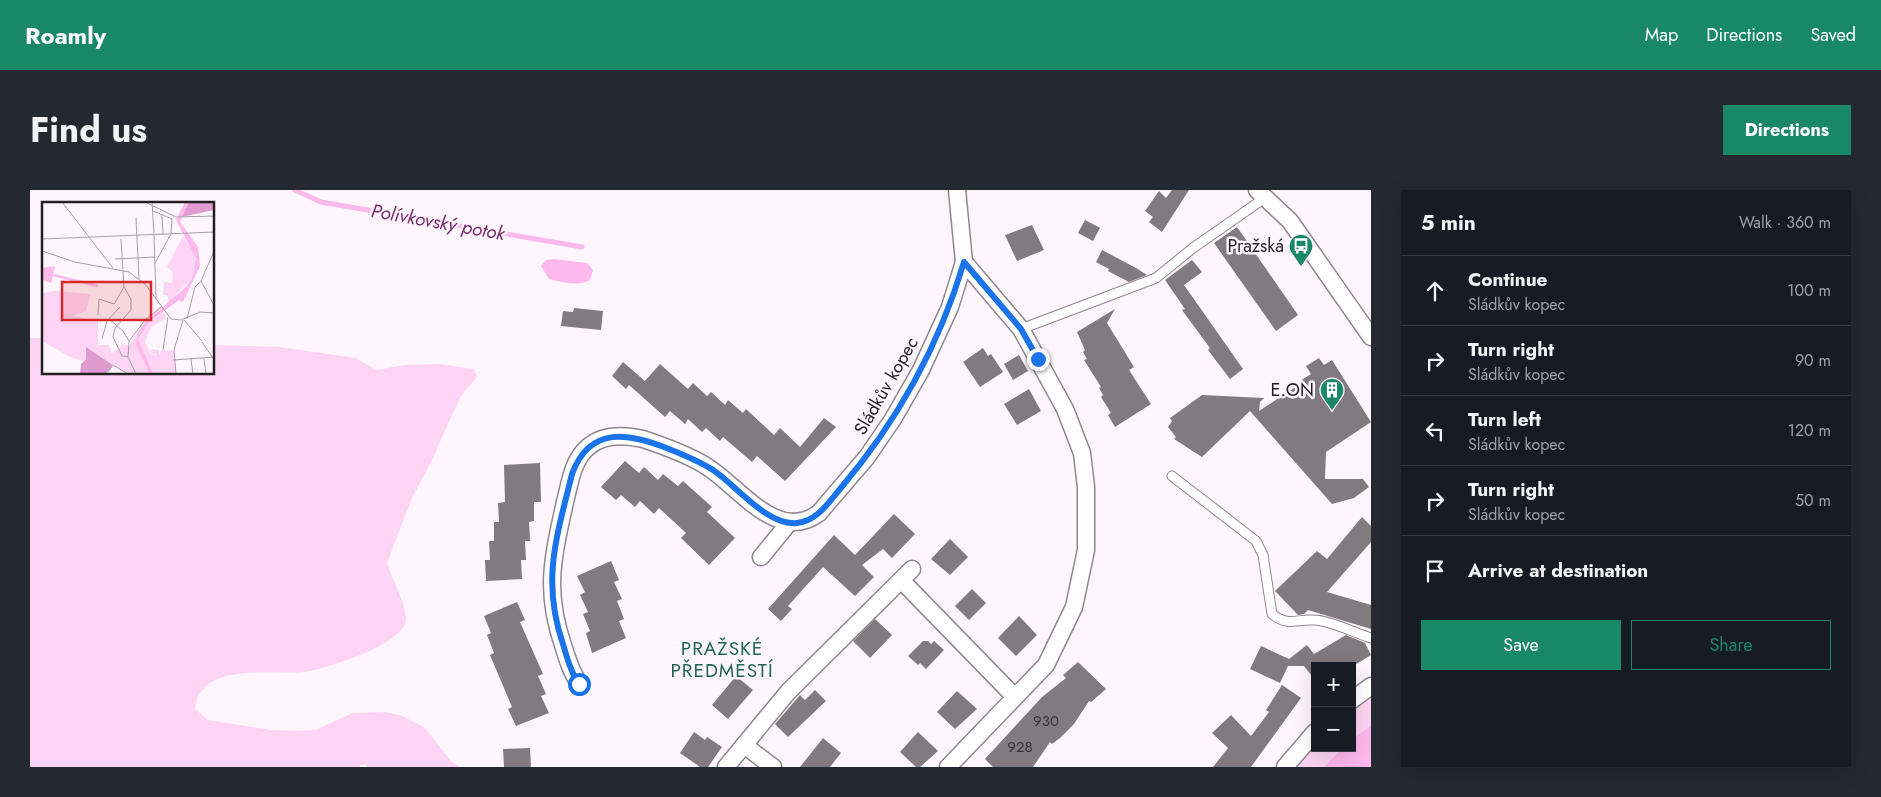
<!DOCTYPE html>
<html lang="en">
<head>
<meta charset="utf-8">
<style>
	body { margin:0; font-family:Jost,sans-serif; background:#242831; color:#f1f3f6 }
	.controls { position:absolute; right:15px; bottom:15px; display:grid; overflow:hidden; border-radius:0px; box-shadow:0 5px 20px #0002 }
	.controls button { width:45px; height:45px; display:grid; place-items:center; padding:0; border:0; border-bottom:1px solid #363941; background:#171b24; color:#f1f3f6; font:25px sans-serif }
	.stop { position:absolute; width:15px; height:15px; margin:-11px; border:4px solid #1a73e8; border-radius:50%; background:#fff }
	.stop.end { background:#1a73e8; border-color:#fff; box-shadow:0 1px 5px #0008 }
	.list { margin:0; padding:0; list-style:none }
	h2 { display:flex; justify-content:space-between; align-items:center; height:65px; margin:0; padding:0 20px; font-size:21px }
	h2 small { font-size:16px; font-weight:400; color:#9ea1a6 }
	.list li { display:grid; grid-template-columns:32px 1fr auto; gap:15px; align-items:center; box-sizing:border-box; height:70px; padding:0 20px; border-top:1px solid #363941 }
	.list b { display:block; font-size:19px; white-space:nowrap }
	.list p { margin:0; font-size:16px; white-space:nowrap; color:#9ea1a6 }
	.list em { font-size:16px; font-style:normal; color:#9ea1a6 }
	.actions { display:flex; gap:10px; padding:15px 20px }
	.actions a { flex:1; padding:11px 0; border:1px solid #198867; border-radius:0px; text-align:center; font-size:18px; color:#198867 }
	.actions .main { background:#198867; color:#fff }
	.icon { flex:none; width:28px; height:28px; fill:none; stroke:currentColor; stroke-width:2; stroke-linecap:round; stroke-linejoin:round }
	.map { position:relative; flex:none; width:1341px; height:577px; overflow:hidden; border-radius:0px }
	header { display:flex; align-items:center; gap:30px; box-sizing:border-box; height:70px; padding:0 25px; background:#198867; color:#fff }
	header strong { font-size:24px }
	nav { display:flex; gap:28px; margin-inline-start:auto; font-size:18px }
	.intro { display:flex; align-items:center; justify-content:space-between; box-sizing:border-box; height:120px; padding:0 30px }
	h1 { margin:0; font-size:35px }
	.button { padding:12px 22px; border-radius:0px; background:#198867; color:#fff; font-size:18px; font-weight:700 }
	main { display:flex; gap:30px; padding:0 30px }
	aside { flex:1; background:#171b24; border-radius:0px; box-shadow:0 5px 20px #0002 }
	.map>svg:first-child { display:block }
</style>
</head>
<body>
<header>
<strong>Roamly</strong>
<nav><a>Map</a><a>Directions</a><a>Saved</a></nav>
</header>
<div class="intro"><h1>Find us</h1><a class="button">Directions</a></div>
<main>
<div class="map">
<svg width="1341" height="577" viewBox="0 0 1341 577">
	<rect width="100%" height="100%" fill="#fef6fc"/>
	<g fill="#fdd4f3">
		<path d="M0,148H14V184H184V155L249,157L325,168L347,180L374,175L407,174L444,179L447,187L431,206L416,238L402,270L382,308L357,373C361,386 375,413 376,427C379,453 296,479 274,482C241,485 170,471 165,519L178,530L242,540L265,541L285,540L323,523L356,522L372,526L394,537L421,571L429,577H337L336,575H330V577H0Z"/>
		<polygon points="1341,506 1341,535 1322,550 1322,521"/>
		<polygon points="1285,556 1285,558 1312,558 1294,577 1265,577"/>
	</g>
	<g fill="#fdb8ee">
		<path d="M524,69L557,73L563,80L560,90C548,97 532,92 519,89L511,76L516,70Z"/>
		<polygon points="1341,535 1341,577 1294,577 1312,558 1322,558 1322,550"/>
	</g>
	<g fill="none" stroke-linecap="round" stroke-linejoin="round">
		<polyline stroke="#fdb8ee" stroke-width="5" points="265,0 291,12 552,57"/>
	</g>
	<g fill="#817a7f">
		<polygon points="1142,0 1159,0 1132,42 1119,32 1123,27 1115,21 1129,1 1136,8"/>
		<polygon points="1055,30 1070,38 1063,51 1048,43"/>
		<polygon points="1002,35 1014,60 987,71 975,45"/>
		<polygon points="1207,37 1268,125 1246,141 1184,53"/>
		<polygon points="1072,60 1106,78 1117,85 1099,92 1078,81 1079,79 1066,72"/>
		<polygon points="1162,70 1172,82 1154,95 1213,179 1200,189 1178,160 1180,158 1152,120 1155,119 1135,90"/>
		<polygon points="544,118 573,121 571,140 531,136 533,121 543,122"/>
		<polygon points="1085,119 1077,133 1104,177 1099,180 1121,214 1085,237 1078,225 1081,223 1071,207 1073,205 1069,198 1071,197 1054,170 1057,169 1053,162 1055,160 1047,142"/>
		<polygon points="953,158 958,166 961,164 973,182 950,197 933,172"/>
		<polygon points="989,165 998,181 983,190 974,174"/>
		<polygon points="1289,168 1294,175 1302,170 1341,232 1296,262 1295,289 1333,289 1339,297 1324,308 1302,314 1220,221 1172,267 1144,249 1146,247 1138,237 1142,231 1140,228 1172,205 1234,208 1230,212 1229,221 1272,193 1270,191 1281,184 1276,176"/>
		<polygon points="593,172 615,191 630,174 658,199 663,193 677,206 681,202 695,215 698,210 713,223 716,219 744,245 750,238 770,257 794,228 806,237 755,291 727,266 722,272 693,247 690,251 676,238 672,242 658,229 655,234 640,221 635,227 599,195 596,199 582,186"/>
		<polygon points="999,199 1011,221 987,235 974,214"/>
		<polygon points="595,271 609,283 614,277 628,290 633,284 648,296 653,291 682,317 677,322 705,348 679,375 651,348 656,343 629,318 624,324 610,311 605,317 591,305 586,310 571,297"/>
		<polygon points="510,273 511,312 504,312 504,331 499,332 500,351 495,351 496,370 491,370 492,389 456,391 455,370 460,370 459,351 464,351 464,332 469,332 468,313 475,312 474,275"/>
		<polygon points="864,324 885,344 862,368 853,359 832,375 844,387 825,406 793,377 758,416 762,419 751,431 738,419 804,345 825,365"/>
		<polygon points="1332,327 1341,336 1341,352 1297,402 1341,415 1341,439 1278,420 1274,424 1268,425 1245,401 1287,361 1297,369"/>
		<polygon points="920,349 938,367 920,385 901,369"/>
		<polygon points="581,371 589,390 584,392 592,409 587,411 594,429 589,431 596,448 562,463 556,443 560,441 553,424 558,422 550,405 555,402 547,386"/>
		<polygon points="942,399 956,413 939,430 925,416"/>
		<polygon points="487,412 495,430 490,432 513,484 508,486 516,504 511,506 519,523 486,536 478,519 482,517 460,465 464,463 457,445 461,443 454,426"/>
		<polygon points="989,426 1007,445 986,466 968,448"/>
		<polygon points="845,429 862,445 840,468 823,451"/>
		<polygon points="1316,445 1335,453 1341,465 1323,476 1285,476 1285,490 1274,476 1258,476 1250,493 1220,479 1231,456 1259,469 1277,455 1284,464"/>
		<polygon points="893,451 898,451 901,454 904,451 914,460 896,479 890,473 888,475 878,466"/>
		<polygon points="1048,472 1076,499 1061,512 1059,511 1044,534 1030,548 1022,554 1020,552 1003,577 963,577 955,569 1012,507 1036,488 1033,485"/>
		<polygon points="706,486 723,500 698,529 682,515"/>
		<polygon points="1252,495 1271,508 1221,577 1183,577 1198,558 1182,543 1201,525 1221,546 1239,522 1236,520"/>
		<polygon points="785,500 796,511 758,547 745,534 770,505 775,510"/>
		<polygon points="927,501 947,519 925,539 907,522"/>
		<polygon points="664,542 675,550 677,547 692,557 678,577 670,577 650,563"/>
		<polygon points="888,542 908,561 890,577 886,577 870,562"/>
		<polygon points="793,548 811,563 800,577 770,577"/>
		<polygon points="500,558 501,577 474,577 473,559"/>
	</g>
	<g fill="none" stroke-linecap="round" stroke-linejoin="round">
		<defs>
			<g id="lane">
				<polyline points="991,139 1126,88 1163,58 1236,7"/>
				<path d="M1142,286L1226,351L1233,365L1242,424C1259,437 1265,429 1284,430C1299,430 1325,443 1341,448"/>
			</g>
			<g id="street">
				<polyline points="1227,0 1260,31 1341,147"/>
				<polyline points="731,367 759,333"/>
				<polyline points="871,390 984,506"/>
				<path d="M549,493C541,482 537,468 533,455C514,400 523,367 535,312C540,293 542,271 558,257C573,244 595,245 613,249C634,256 657,264 676,276C710,297 747,354 789,323L837,267L863,229L891,180L920,117L934,72L927,0"/>
				<polyline points="1322,510 1341,496"/>
				<polyline points="714,555 743,577"/>
				<polyline points="696,577 758,502 882,379"/>
				<polyline points="918,577 1016,475 1044,417 1056,360 1056,297 1052,263 1035,219 991,139 934,72"/>
				<polyline points="1255,577 1285,542"/>
			</g>
		</defs>
		<use href="#lane" stroke="#8f878d" stroke-width="11"/>
		<use href="#street" stroke="#8f878d" stroke-width="19"/>
		<use href="#lane" stroke="#fff" stroke-width="9"/>
		<use href="#street" stroke="#fff" stroke-width="16"/>
	</g>
	<g fill="none" stroke-linecap="round" stroke-linejoin="round">
		<path stroke="#1a73e8" stroke-width="6" d="M549,494C541,482 537,468 533,454C511,390 527,346 542,284C560,235 599,243 639,259C654,265 669,271 683,280C707,296 737,336 767,333C787,331 798,313 810,299C867,232 909,156 934,72L991,139L1008,169"/>
	</g>
	<defs>
		<symbol id="bus-pin" viewBox="-11 -11 22 30"><path d="M0 17L-7.5 6A9.5 9.5 0 1 1 7.5 6Z" fill="#198867" stroke="#fef6fc"/><path d="M-5-6H5V4H4V6H2V4H-2V6H-4V4H-5ZM-3.5-4V0h7V-4ZM-3.5 1.2v1.5H-2V1.2ZM2 1.2v1.5H3.5V1.2Z" fill="#fff"/></symbol>
		<symbol id="building-pin" viewBox="-11 -11 22 30"><path d="M0 17L-7.5 6A9.5 9.5 0 1 1 7.5 6Z" fill="#198867" stroke="#fef6fc"/><path d="M-4-6H4V6H1V3H-1V6H-4ZM-2.5-4.3h1.7v1.8h-1.7ZM.8-4.3h1.7v1.8H.8ZM-2.5-1h1.7V.8h-1.7ZM.8-1h1.7V.8H.8Z" fill="#fff"/></symbol>
	</defs>
	<g fill-rule="evenodd">
		<use href="#bus-pin" x="1257" y="42" width="28" height="38"/>
		<use href="#building-pin" x="1288" y="186" width="28" height="38"/>
	</g>
	<g text-anchor="middle" dominant-baseline="central" stroke-width="5" stroke-linejoin="round" paint-order="stroke">
		<g font-size="15" fill="#3a3638">
			<text x="1016" y="531">930</text>
			<text x="990" y="557">928</text>
		</g>
		<g font-size="18" fill="#221f21" stroke="#fef6fc" text-anchor="end">
			<text x="1254" y="56">Pražská</text>
			<text x="1284" y="200">E.ON</text>
		</g>
		<g font-size="18" fill="#221f21" stroke="#fef6fc">
			<text transform="translate(856 196) rotate(-60)">Sládkův kopec</text>
		</g>
		<g font-size="19" font-style="italic" fill="#782a6c" stroke="#fef6fc">
			<text transform="translate(408 32) rotate(10)">Polívkovský potok</text>
		</g>
		<g font-size="19" letter-spacing="1" fill="#1f664e" stroke="#fef6fc">
			<text x="692" y="458">PRAŽSKÉ<tspan x="692" dy="22">PŘEDMĚSTÍ</tspan></text>
		</g>
	</g>
	<g transform="translate(12 12)">
		<rect width="172" height="172" fill="#fef6fc"/>
		<path d="M141,34L154,53L150,76L121,107L127,100L125,93H121L122,80L130,81L131,71L125,65ZM12,89L49,92L44,109L31,114L56,119V143H66L70,151L81,142L87,144L104,118L118,106L100,125L94,137L107,120L121,111L124,116L109,125L103,139L108,152L116,153L108,151L109,147L117,148V153L120,148L132,149L134,172H87L43,145L44,157L41,159L28,155L0,139V91Z" fill="#fdd4f3"/>
		<path d="M147,0H172V8L139,15ZM44,145L71,163L64,172H38L39,162L44,157Z" fill="#df9bd0"/>
		<path d="M143,0H147L138,20L156,45L158,64L141,100L137,98L107,120L96,137L111,172H108L94,143L95,133L104,119L143,86L150,76L154,56L134,18ZM13,64L9,81L0,78V66Z" fill="#fdb8ee"/>
		<path fill="none" stroke="#fdb8ee" stroke-width="2.5" d="M11,73L56,84"/>
		<path fill="none" stroke="#a6a0a4" stroke-width="1" d="M20,0L71,66M103,0L134,15L173,14M110,0L112,33M111,9L130,17L129,32L113,61M120,13L121,32M94,16L97,77M112,33L114,97M0,37L173,30M173,47L159,79L173,105M0,49L33,60L87,70L103,82L129,117L139,118L158,110L173,111M73,57L113,55M82,85L89,97V108L73,126L71,135L80,154L86,155M56,113L57,97L72,102L82,85L79,37M67,117L81,129L87,139M145,117L153,85L159,79M142,118L160,139M60,137L65,119L78,105M160,140L173,159M121,148L126,115M149,157L151,172M162,157L164,172M131,158L173,155M66,170L71,163L86,172M94,172L86,155L87,139L104,117L119,105M134,172L132,148L141,118"/>
		<path fill="#d62828" fill-opacity="0.15" stroke="#d62828" stroke-width="2.5" d="M20,80H109V118H20Z"/>
		<rect width="172" height="172" fill="none" stroke="#221f21" stroke-width="2.5"/>
	</g>
</svg>
<div class="controls">
<button>+</button>
<button>−</button>
</div>
<div class="stop" style="left:549px;top:494px"></div>
<div class="stop end" style="left:1008px;top:169px"></div>
</div>
<aside>
<h2>5 min<small>Walk · 360 m</small></h2>
<ul class="list">
<li><svg class="icon" aria-label="ahead" viewBox="0 0 24 24"><path d="M12 20V5M6 11l6-6 6 6"/></svg><div><b>Continue</b><p>Sládkův kopec</p></div><em>100 m</em></li>
<li><svg class="icon" aria-label="right" viewBox="0 0 24 24"><path d="M7 20v-9h11M14 6l5 5-5 5"/></svg><div><b>Turn right</b><p>Sládkův kopec</p></div><em>90 m</em></li>
<li><svg class="icon" aria-label="left" viewBox="0 0 24 24"><path d="M17 20v-9H6M10 6l-5 5 5 5"/></svg><div><b>Turn left</b><p>Sládkův kopec</p></div><em>120 m</em></li>
<li><svg class="icon" aria-label="right" viewBox="0 0 24 24"><path d="M7 20v-9h11M14 6l5 5-5 5"/></svg><div><b>Turn right</b><p>Sládkův kopec</p></div><em>50 m</em></li>
<li><svg class="icon" aria-label="arrive" viewBox="0 0 24 24"><path d="M6 21V4h12l-3 4 3 4H6"/></svg><div><b>Arrive at destination</b></div></li>
</ul>
<div class="actions"><a class="main">Save</a><a>Share</a></div>
</aside>
</main>
</body>
</html>
